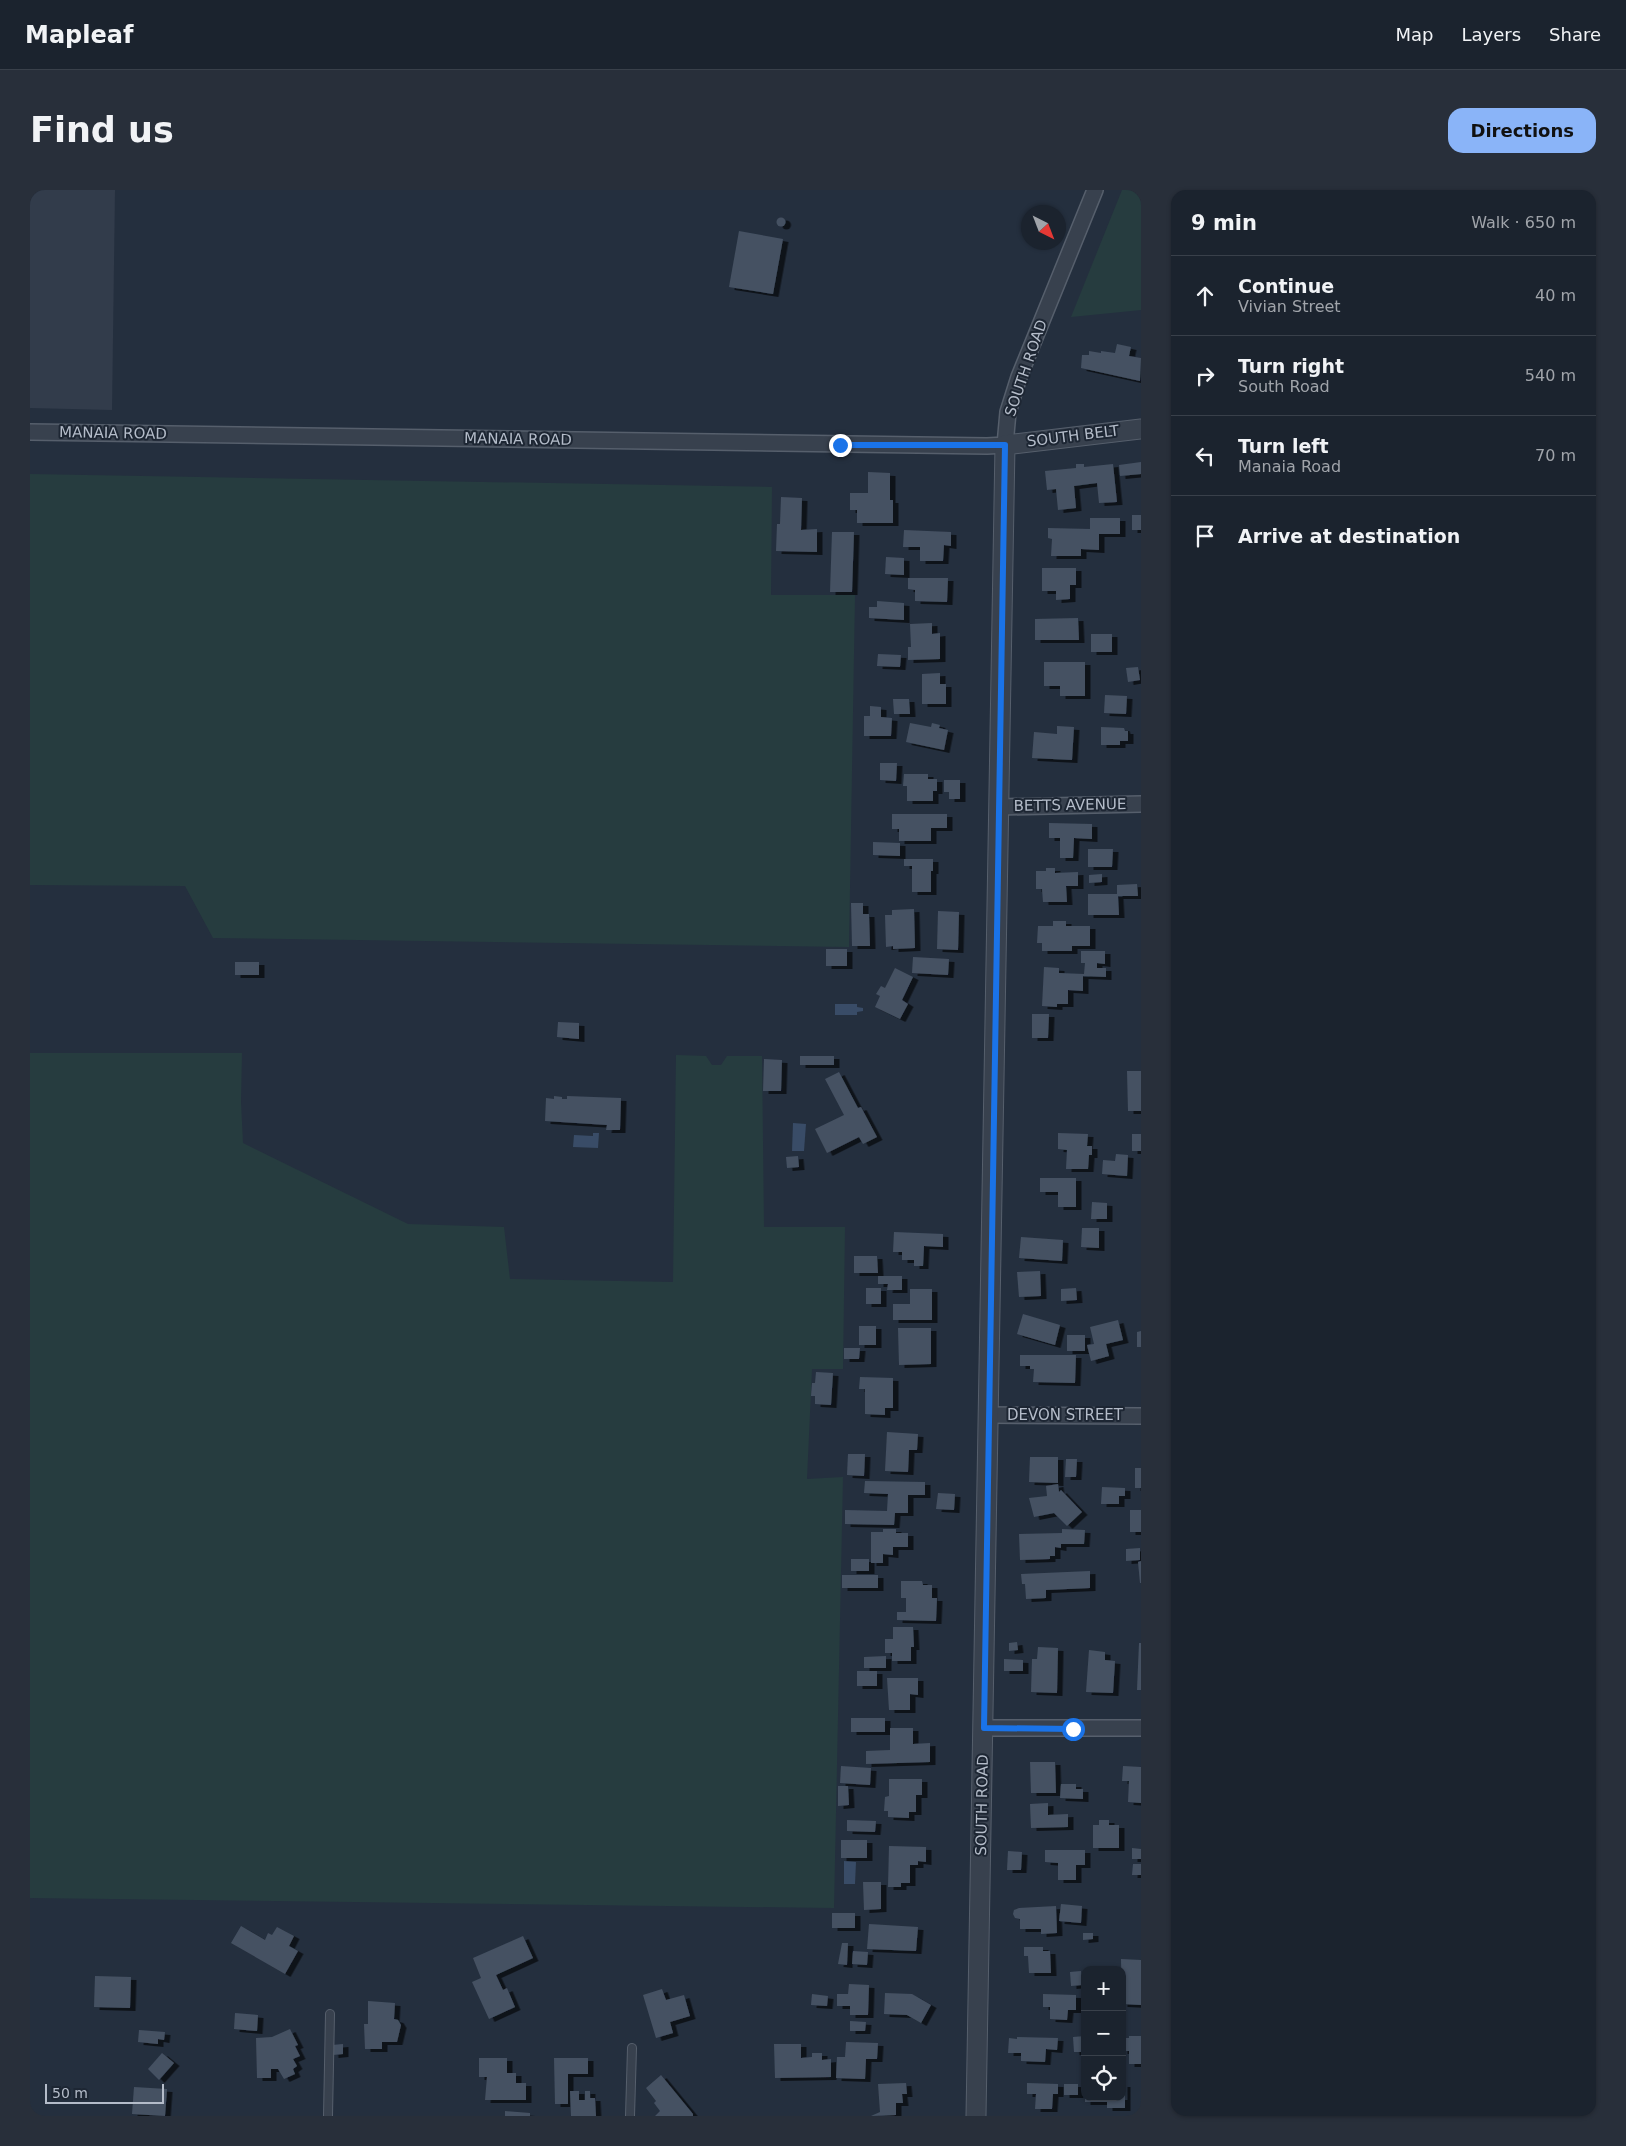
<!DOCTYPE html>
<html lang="en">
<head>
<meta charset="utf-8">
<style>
	body { margin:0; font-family:"DejaVu Sans",sans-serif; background:#282f3a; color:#f1f3f6 }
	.controls { position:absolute; right:15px; bottom:15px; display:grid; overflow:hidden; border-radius:10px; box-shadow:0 1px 4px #0004 }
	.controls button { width:45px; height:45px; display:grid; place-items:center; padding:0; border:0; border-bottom:1px solid #39404a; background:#1b232e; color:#f1f3f6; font:25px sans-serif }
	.compass { position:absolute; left:991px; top:15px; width:45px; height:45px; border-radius:50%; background:#1b232e; box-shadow:0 1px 4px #0004; rotate:138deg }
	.scale { position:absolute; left:15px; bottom:12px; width:119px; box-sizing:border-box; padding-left:5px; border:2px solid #b4bcc9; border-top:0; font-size:14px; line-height:18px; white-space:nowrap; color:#b4bcc9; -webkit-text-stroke:4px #1d2633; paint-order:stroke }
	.stop { position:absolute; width:15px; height:15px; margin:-11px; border:4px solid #1a73e8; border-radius:50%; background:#fff }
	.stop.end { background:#1a73e8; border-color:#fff; box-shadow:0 1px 5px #0008 }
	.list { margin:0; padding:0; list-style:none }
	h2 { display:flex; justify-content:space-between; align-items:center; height:65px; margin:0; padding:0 20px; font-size:21px }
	h2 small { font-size:16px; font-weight:400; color:#a0a4aa }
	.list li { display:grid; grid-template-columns:32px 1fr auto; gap:15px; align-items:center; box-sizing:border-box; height:80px; padding:0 20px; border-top:1px solid #39404a }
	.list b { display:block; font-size:19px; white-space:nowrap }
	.list p { margin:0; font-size:16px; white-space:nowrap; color:#a0a4aa }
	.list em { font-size:16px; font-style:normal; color:#a0a4aa }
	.icon { flex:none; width:28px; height:28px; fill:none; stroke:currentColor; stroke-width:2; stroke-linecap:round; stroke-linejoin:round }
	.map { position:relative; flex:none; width:1111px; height:1926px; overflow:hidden; border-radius:15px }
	header { display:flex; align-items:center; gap:30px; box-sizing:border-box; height:70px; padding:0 25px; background:#1b232e; border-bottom:1px solid #39404a }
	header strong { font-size:24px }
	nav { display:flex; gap:28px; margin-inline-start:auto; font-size:18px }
	.intro { display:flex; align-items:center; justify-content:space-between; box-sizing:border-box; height:120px; padding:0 30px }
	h1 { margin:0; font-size:35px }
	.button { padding:12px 22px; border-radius:15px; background:#8ab4f8; color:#111; font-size:18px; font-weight:700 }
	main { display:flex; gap:30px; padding:0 30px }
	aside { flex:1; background:#1b232e; border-radius:15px; box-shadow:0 1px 4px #0004 }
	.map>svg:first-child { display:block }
</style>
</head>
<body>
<header>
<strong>Mapleaf</strong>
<nav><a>Map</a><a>Layers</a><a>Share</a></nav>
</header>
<div class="intro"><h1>Find us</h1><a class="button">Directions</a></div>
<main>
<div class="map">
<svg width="1111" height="1926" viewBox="0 0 1111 1926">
	<defs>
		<filter id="shadow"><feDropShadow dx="5.5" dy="3" stdDeviation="0" flood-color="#0009"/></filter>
	</defs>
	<rect width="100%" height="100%" fill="#242f3e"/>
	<polygon fill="#323c4b" points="0,0 85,0 82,220 0,218"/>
	<g fill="#263c3f">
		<polygon points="1092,0 1111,0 1111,120 1041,127"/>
		<polygon points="0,284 742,297 741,405 825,405 819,757 183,748 155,696 0,695"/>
		<polygon points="0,863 212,863 211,912 213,953 378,1034 474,1037 480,1089 643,1092 646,865 676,866 682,875 691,875 697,866 732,866 734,1037 815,1037 813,1179 782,1179 777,1289 813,1287 804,1718 0,1708"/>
	</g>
	<g fill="#394c67">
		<polygon points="805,814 827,814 827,817 833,818 833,821 827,822 827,825 805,825"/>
		<polygon points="763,933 776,934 774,961 762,961"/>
		<polygon points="563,943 569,943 568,958 543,957 544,945 563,946"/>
		<polygon points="814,1671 826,1672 825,1694 814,1694"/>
	</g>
	<g fill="#455162" filter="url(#shadow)">
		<circle cx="751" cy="32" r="4.5"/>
		<polygon points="709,41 753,49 743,104 699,97"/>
		<polygon points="1087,154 1101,157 1099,166 1111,168 1110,191 1051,178 1052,165 1059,165 1059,161 1071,163 1071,161 1085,163"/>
		<polygon points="1111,272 1111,284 1090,286 1089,275"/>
		<polygon points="1046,274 1054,274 1054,277 1083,274 1087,312 1069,313 1067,293 1044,296 1046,318 1028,320 1026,299 1017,300 1015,281 1046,278"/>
		<polygon points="838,282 860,283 860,310 863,310 863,333 827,333 827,320 820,320 820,303 838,303"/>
		<polygon points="751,307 772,308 771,340 787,339 787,362 746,361 747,334 750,334"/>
		<rect x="1102" y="325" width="9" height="15"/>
		<polygon points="1060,328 1090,328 1090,344 1069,344 1069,360 1051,359 1051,366 1021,366 1022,349 1018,348 1018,338 1060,339"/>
		<polygon points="874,340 921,342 921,356 914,355 913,371 890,371 890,357 873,357"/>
		<polygon points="802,342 824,342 822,402 800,402"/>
		<polygon points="856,367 874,368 874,385 855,384"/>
		<polygon points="1012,378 1046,378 1046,395 1040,395 1040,409 1026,410 1026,401 1012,401"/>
		<polygon points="878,388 918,388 917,412 885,411 885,400 878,399"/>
		<polygon points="847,411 874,413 874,430 839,428 839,417 847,417"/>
		<polygon points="1048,428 1049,450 1005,450 1005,429"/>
		<polygon points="902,433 902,444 910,443 910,469 878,470 878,457 881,457 880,434"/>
		<rect x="1061" y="444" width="21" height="18"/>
		<polygon points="848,464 871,465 870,477 847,476"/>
		<polygon points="1014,472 1055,472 1055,506 1030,506 1030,496 1014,496"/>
		<polygon points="1108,477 1110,490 1098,492 1096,478"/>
		<polygon points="910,483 910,494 916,494 916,514 892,514 892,484"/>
		<polygon points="1075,505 1097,506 1096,524 1074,523"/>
		<polygon points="863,509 879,509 880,524 864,524"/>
		<polygon points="840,516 851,517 851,527 862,528 861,546 834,546 834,526 840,526"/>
		<polygon points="880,533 901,537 902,533 910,535 909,538 918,540 914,560 876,552"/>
		<polygon points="1027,536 1044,537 1042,570 1002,568 1004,542 1027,544"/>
		<polygon points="1071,537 1094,538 1095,541 1098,541 1098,551 1090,551 1090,555 1071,555"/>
		<polygon points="850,573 867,573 866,591 850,590"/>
		<polygon points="874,584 898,584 898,589 907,589 907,601 903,601 903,611 877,611 877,596 873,596"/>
		<polygon points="914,590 930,590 930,609 919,609 919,602 914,602"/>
		<polygon points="862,624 917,624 917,638 901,638 901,651 869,651 869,639 862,639"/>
		<polygon points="1019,633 1062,634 1062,649 1044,648 1043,668 1030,668 1030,648 1019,648"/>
		<polygon points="843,652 870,653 870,666 843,665"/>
		<polygon points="1058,659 1083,659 1082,677 1058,677"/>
		<polygon points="874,669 903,669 903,681 901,681 901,702 882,702 882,676 874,676"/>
		<polygon points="1016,678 1025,678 1025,683 1048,682 1048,696 1036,696 1037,712 1013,712 1012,699 1006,699 1006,681 1016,681"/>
		<polygon points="1072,684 1072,692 1059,693 1059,685"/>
		<polygon points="1107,694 1108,706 1088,706 1089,725 1058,725 1058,704 1087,704 1087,695"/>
		<polygon points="821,713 833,713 833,724 839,724 840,756 822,756"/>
		<polygon points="884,719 885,758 863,759 863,756 856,757 855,725 862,725 862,720"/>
		<polygon points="908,721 929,722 928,760 907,759"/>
		<polygon points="1023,731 1036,731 1036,736 1060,736 1060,756 1042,756 1042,761 1012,761 1012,753 1007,753 1008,736 1023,736"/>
		<rect x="796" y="759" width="21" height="17"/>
		<polygon points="1051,761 1075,761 1075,774 1067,773 1067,778 1076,778 1076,787 1053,786 1053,801 1038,800 1038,814 1027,814 1027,817 1012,816 1014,777 1029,778 1029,783 1054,784 1055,773 1051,773"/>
		<polygon points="883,767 919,769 918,785 882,783"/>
		<rect x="205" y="772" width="24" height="13"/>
		<polygon points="865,778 883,787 872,810 878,814 870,829 845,817 850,806 846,804 851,796 855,798"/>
		<polygon points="1002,824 1019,824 1018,848 1002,848"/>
		<polygon points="528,832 549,833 549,849 527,847"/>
		<rect x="770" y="866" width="34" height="9"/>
		<polygon points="734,869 752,870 751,901 733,901"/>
		<polygon points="1097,881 1111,881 1111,921 1098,921"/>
		<polygon points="809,882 828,918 831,917 847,947 833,954 829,947 797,963 785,939 814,925 795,889"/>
		<polygon points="524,906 532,907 532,909 537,909 537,906 591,908 590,940 576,940 577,935 515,931 516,908 524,909"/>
		<polygon points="1028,943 1058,944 1057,956 1062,956 1062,965 1059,965 1058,979 1036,979 1037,960 1028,959"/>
		<rect x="1102" y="944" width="9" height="17"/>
		<polygon points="1086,964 1098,965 1097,986 1072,984 1073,970 1085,971"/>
		<polygon points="768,966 769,977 757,978 756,967"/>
		<polygon points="1010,988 1046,988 1046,1017 1028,1017 1028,1002 1010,1002"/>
		<polygon points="1062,1012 1077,1013 1077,1029 1061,1029"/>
		<polygon points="1052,1038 1069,1038 1069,1058 1051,1057"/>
		<polygon points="864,1042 913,1044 913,1057 894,1056 893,1076 884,1076 884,1070 872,1070 872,1062 863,1062"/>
		<polygon points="991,1047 1033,1050 1032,1071 989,1068"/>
		<polygon points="824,1066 847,1066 848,1083 824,1083"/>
		<polygon points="1010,1081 1011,1106 989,1107 987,1082"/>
		<polygon points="848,1086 872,1086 872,1100 857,1100 858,1094 848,1094"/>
		<rect x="836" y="1098" width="15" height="16"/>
		<polygon points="1046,1098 1047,1110 1031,1111 1031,1099"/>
		<polygon points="880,1099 902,1099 902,1130 863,1130 863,1114 880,1114"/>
		<polygon points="993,1124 1030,1135 1025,1155 987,1144"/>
		<polygon points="1088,1130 1093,1150 1076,1154 1079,1166 1061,1171 1057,1155 1064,1154 1060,1137"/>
		<rect x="829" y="1136" width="17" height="19"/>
		<polygon points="868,1138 901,1138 901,1174 869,1175"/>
		<polygon points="1111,1141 1111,1157 1107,1157 1107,1142"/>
		<rect x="1037" y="1145" width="18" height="16"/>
		<polygon points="814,1158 830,1158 829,1169 814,1169"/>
		<polygon points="990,1165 1046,1165 1045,1193 1003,1192 1004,1179 1000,1179 1000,1176 990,1176"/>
		<polygon points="786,1182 803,1183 801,1215 785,1214 785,1206 781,1206 782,1193 785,1193"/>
		<polygon points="830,1187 863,1188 863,1218 855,1218 855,1225 835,1224 835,1199 829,1199"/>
		<polygon points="857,1242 888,1244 887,1260 879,1260 878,1282 855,1281"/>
		<polygon points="818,1264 835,1264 834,1286 817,1285"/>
		<polygon points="1000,1267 1028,1267 1028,1293 999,1292"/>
		<polygon points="1036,1269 1047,1269 1046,1287 1035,1287"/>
		<rect x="1105" y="1278" width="6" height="20"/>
		<polygon points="835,1291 895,1292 895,1305 878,1305 878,1323 865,1323 864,1335 815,1334 815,1320 857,1321 858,1304 834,1303"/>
		<polygon points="1028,1294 1029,1302 1031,1300 1052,1322 1037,1336 1024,1323 1004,1327 999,1308 1017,1306 1016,1296"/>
		<polygon points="1072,1297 1095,1298 1095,1306 1089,1306 1089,1314 1071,1314"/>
		<polygon points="908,1303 925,1304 924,1320 906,1319"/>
		<rect x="1100" y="1320" width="11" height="22"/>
		<polygon points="853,1339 866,1339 866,1343 878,1343 878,1357 863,1357 863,1365 853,1364 853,1373 841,1373 841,1342 853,1342"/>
		<polygon points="1032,1339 1055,1340 1054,1354 1031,1354 1031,1358 1025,1357 1025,1366 1020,1366 1020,1369 990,1370 989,1344 1032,1343"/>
		<polygon points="1110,1358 1110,1370 1096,1371 1096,1359"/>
		<rect x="821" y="1369" width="18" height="12"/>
		<polygon points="1111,1371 1111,1393 1110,1393 1108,1372"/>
		<polygon points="1060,1381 1060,1398 1016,1400 1016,1408 996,1409 995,1394 992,1394 991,1384"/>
		<rect x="812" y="1385" width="36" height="13"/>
		<polygon points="871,1391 892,1391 893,1395 902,1395 902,1408 907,1408 906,1431 867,1430 867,1422 876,1422 876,1408 871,1408"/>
		<polygon points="863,1437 883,1437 884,1457 881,1457 881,1471 862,1471 862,1463 855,1463 855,1449 863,1449"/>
		<polygon points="987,1452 988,1460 979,1461 979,1453"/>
		<polygon points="1109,1453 1111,1453 1111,1500 1107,1500"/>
		<polygon points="1008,1457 1028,1458 1027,1503 1001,1502 1002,1469 1007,1469"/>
		<polygon points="1059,1460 1075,1462 1075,1470 1085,1471 1083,1503 1056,1502"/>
		<polygon points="856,1466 856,1478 834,1478 834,1467"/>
		<polygon points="974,1469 993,1470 993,1481 974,1481"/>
		<rect x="827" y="1481" width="20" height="15"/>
		<polygon points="857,1488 888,1488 888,1505 880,1504 880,1520 859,1520"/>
		<rect x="821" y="1528" width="34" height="14"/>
		<polygon points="860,1538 883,1538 883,1554 900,1553 900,1572 836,1574 836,1561 860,1560"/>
		<polygon points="1000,1572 1025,1572 1026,1603 1001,1603"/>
		<polygon points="811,1576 841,1578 840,1595 810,1593"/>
		<polygon points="1093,1576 1111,1577 1111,1613 1098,1612 1099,1591 1092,1591"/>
		<polygon points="859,1589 892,1589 892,1605 886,1605 886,1622 879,1622 879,1628 858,1627 858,1621 854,1621 855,1607 859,1606"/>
		<polygon points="1031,1594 1046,1594 1046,1599 1053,1599 1053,1609 1030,1608"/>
		<polygon points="808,1596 818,1596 819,1615 808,1616"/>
		<polygon points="1018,1613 1018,1625 1038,1624 1038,1637 1001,1638 1000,1614"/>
		<polygon points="817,1630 846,1631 845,1642 817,1641"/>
		<polygon points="1069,1630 1079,1630 1079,1635 1089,1635 1089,1658 1063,1658 1063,1635 1069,1635"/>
		<rect x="811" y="1650" width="26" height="18"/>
		<polygon points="859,1656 896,1657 896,1672 888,1671 888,1675 880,1675 880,1693 871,1693 871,1697 858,1697"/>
		<polygon points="1102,1658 1111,1659 1111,1669 1102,1669"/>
		<polygon points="1015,1660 1055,1660 1055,1675 1046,1675 1046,1690 1028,1690 1028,1673 1015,1672"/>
		<polygon points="978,1661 992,1662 991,1680 977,1680"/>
		<polygon points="1103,1674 1111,1674 1111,1685 1102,1685"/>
		<polygon points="833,1692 851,1692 851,1719 834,1720"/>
		<polygon points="1031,1714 1052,1716 1051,1733 1029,1731"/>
		<polygon points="1026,1716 1027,1743 1011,1744 1011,1739 990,1739 990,1729 985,1728 983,1724 984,1720 989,1718"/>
		<rect x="802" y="1723" width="23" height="15"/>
		<polygon points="839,1734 888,1737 886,1761 837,1759"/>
		<polygon points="211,1736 235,1750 238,1743 242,1745 247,1737 264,1746 259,1756 268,1761 255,1784 201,1753"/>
		<polygon points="1053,1743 1063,1743 1063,1749 1053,1750"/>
		<polygon points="493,1746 503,1768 466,1785 473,1800 477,1798 485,1817 459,1829 442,1792 451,1788 443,1768"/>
		<polygon points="812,1753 818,1753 817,1775 808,1774"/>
		<polygon points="994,1757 1013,1757 1013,1761 1020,1761 1021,1783 999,1783 998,1766 994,1766"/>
		<polygon points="823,1761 838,1762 837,1775 822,1774"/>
		<polygon points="1091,1769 1111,1770 1111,1815 1092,1814"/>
		<polygon points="1051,1781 1052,1795 1041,1796 1040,1782"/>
		<polygon points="65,1786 101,1787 100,1818 64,1817"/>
		<polygon points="819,1794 839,1795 838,1825 820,1825 820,1816 807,1816 807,1804 818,1804"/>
		<polygon points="632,1799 636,1810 654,1805 660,1826 640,1832 643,1843 626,1848 613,1805"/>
		<polygon points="855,1803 882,1804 901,1815 891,1833 877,1825 854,1824"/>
		<polygon points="782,1804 798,1806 797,1816 781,1815"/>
		<polygon points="1013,1804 1046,1805 1046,1820 1038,1820 1037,1830 1020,1829 1020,1817 1013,1817"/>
		<polygon points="338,1811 365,1813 364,1829 368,1830 371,1835 367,1852 352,1852 352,1859 335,1859 334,1834 338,1834"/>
		<polygon points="205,1823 228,1825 227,1841 204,1839"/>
		<polygon points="820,1831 836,1832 835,1841 820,1841"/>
		<polygon points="260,1839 268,1855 265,1856 270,1866 263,1869 267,1876 263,1879 265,1884 254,1889 248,1879 241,1879 241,1888 227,1888 226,1848 242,1847"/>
		<polygon points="109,1840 135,1842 134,1850 128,1849 128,1854 108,1852"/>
		<polygon points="1055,1846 1055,1872 1053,1872 1052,1862 1044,1862 1043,1847"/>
		<polygon points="1099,1846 1111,1846 1111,1874 1099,1874 1099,1861 1092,1861 1092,1848 1099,1848"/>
		<polygon points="987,1847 1028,1848 1027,1860 1016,1859 1015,1872 991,1871 991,1863 978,1863 979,1848 987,1849"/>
		<polygon points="816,1852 848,1853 847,1869 836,1869 835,1889 806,1888 807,1867 815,1867"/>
		<polygon points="313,1854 313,1864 303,1865 302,1855"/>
		<polygon points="744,1854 771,1854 771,1868 782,1867 782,1863 792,1863 792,1870 801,1869 801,1887 745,1888"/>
		<polygon points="132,1863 144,1873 129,1890 118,1879"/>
		<polygon points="449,1868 477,1868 477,1883 486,1883 486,1893 496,1893 496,1910 455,1910 457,1887 449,1887"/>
		<polygon points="524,1868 558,1868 558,1884 538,1884 538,1914 525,1914"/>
		<polygon points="631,1885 663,1924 663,1926 625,1926 630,1921 624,1913 626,1911 616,1898"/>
		<polygon points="876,1893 877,1904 872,1904 873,1913 866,1913 866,1925 841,1926 850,1922 848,1894"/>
		<polygon points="997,1893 1028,1894 1028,1904 1023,1904 1022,1919 1005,1919 1006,1904 997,1904"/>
		<rect x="1034" y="1894" width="14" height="11"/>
		<polygon points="1092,1894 1095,1894 1095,1918 1077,1918 1077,1912 1055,1912 1055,1907 1092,1907"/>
		<polygon points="104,1897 137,1899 135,1926 102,1924"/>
		<polygon points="540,1901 549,1901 549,1910 555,1910 555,1901 560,1901 560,1908 565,1908 566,1926 541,1926"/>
		<polygon points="475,1921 500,1923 500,1926 475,1926"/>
	</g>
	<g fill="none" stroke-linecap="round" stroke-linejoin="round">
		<defs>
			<g id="service">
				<polyline points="298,1926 300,1824"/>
				<polyline points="600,1926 602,1858"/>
			</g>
			<g id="minor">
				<polyline points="0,242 957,256 975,255 978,222 989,187 1065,0"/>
				<polyline points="969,617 1111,614"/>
				<polyline points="960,1225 1111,1226"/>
				<polyline points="953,1538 1111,1538"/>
			</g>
			<polyline id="tertiary" points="946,1926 975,255 1111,239"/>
		</defs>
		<use href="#service" stroke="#565f6c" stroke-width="10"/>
		<use href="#minor" stroke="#565f6c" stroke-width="18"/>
		<use href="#tertiary" stroke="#565f6c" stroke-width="21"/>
		<use href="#service" stroke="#38414e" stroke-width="8"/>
		<use href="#minor" stroke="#38414e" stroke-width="15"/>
		<use href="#tertiary" stroke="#38414e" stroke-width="19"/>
	</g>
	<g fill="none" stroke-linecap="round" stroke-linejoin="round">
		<polyline stroke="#1a73e8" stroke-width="6" points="810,255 975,255 954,1538 1043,1539"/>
	</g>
	<g text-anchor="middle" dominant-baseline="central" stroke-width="4" stroke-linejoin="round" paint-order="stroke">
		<g font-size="15" fill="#b4bcc9" stroke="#1d2633">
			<text transform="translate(996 178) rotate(-71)">SOUTH ROAD</text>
			<text transform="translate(83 243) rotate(1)">MANAIA ROAD</text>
			<text transform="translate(1043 246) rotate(-7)">SOUTH BELT</text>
			<text transform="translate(488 249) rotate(1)">MANAIA ROAD</text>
			<text transform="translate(1040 615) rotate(-1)">BETTS AVENUE</text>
			<text x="1035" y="1225">DEVON STREET</text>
			<text transform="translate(952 1615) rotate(-89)">SOUTH ROAD</text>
		</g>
	</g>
</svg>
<div class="controls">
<button>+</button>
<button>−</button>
<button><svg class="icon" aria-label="locate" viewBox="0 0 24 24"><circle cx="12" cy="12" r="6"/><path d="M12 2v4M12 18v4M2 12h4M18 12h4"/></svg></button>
</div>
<svg class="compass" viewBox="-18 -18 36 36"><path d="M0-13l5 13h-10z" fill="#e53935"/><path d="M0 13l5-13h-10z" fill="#a0a4aa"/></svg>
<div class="scale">50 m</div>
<div class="stop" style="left:1043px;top:1539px"></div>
<div class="stop end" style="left:810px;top:255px"></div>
</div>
<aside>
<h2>9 min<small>Walk · 650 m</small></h2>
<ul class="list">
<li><svg class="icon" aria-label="ahead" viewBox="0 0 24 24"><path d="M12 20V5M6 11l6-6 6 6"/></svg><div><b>Continue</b><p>Vivian Street</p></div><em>40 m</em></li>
<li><svg class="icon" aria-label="right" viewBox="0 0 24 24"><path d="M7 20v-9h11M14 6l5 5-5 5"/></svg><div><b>Turn right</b><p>South Road</p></div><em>540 m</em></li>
<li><svg class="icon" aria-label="left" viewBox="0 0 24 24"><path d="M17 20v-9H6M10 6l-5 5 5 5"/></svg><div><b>Turn left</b><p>Manaia Road</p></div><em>70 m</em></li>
<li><svg class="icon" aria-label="arrive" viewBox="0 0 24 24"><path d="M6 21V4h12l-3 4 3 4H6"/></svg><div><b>Arrive at destination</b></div></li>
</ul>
</aside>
</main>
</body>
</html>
